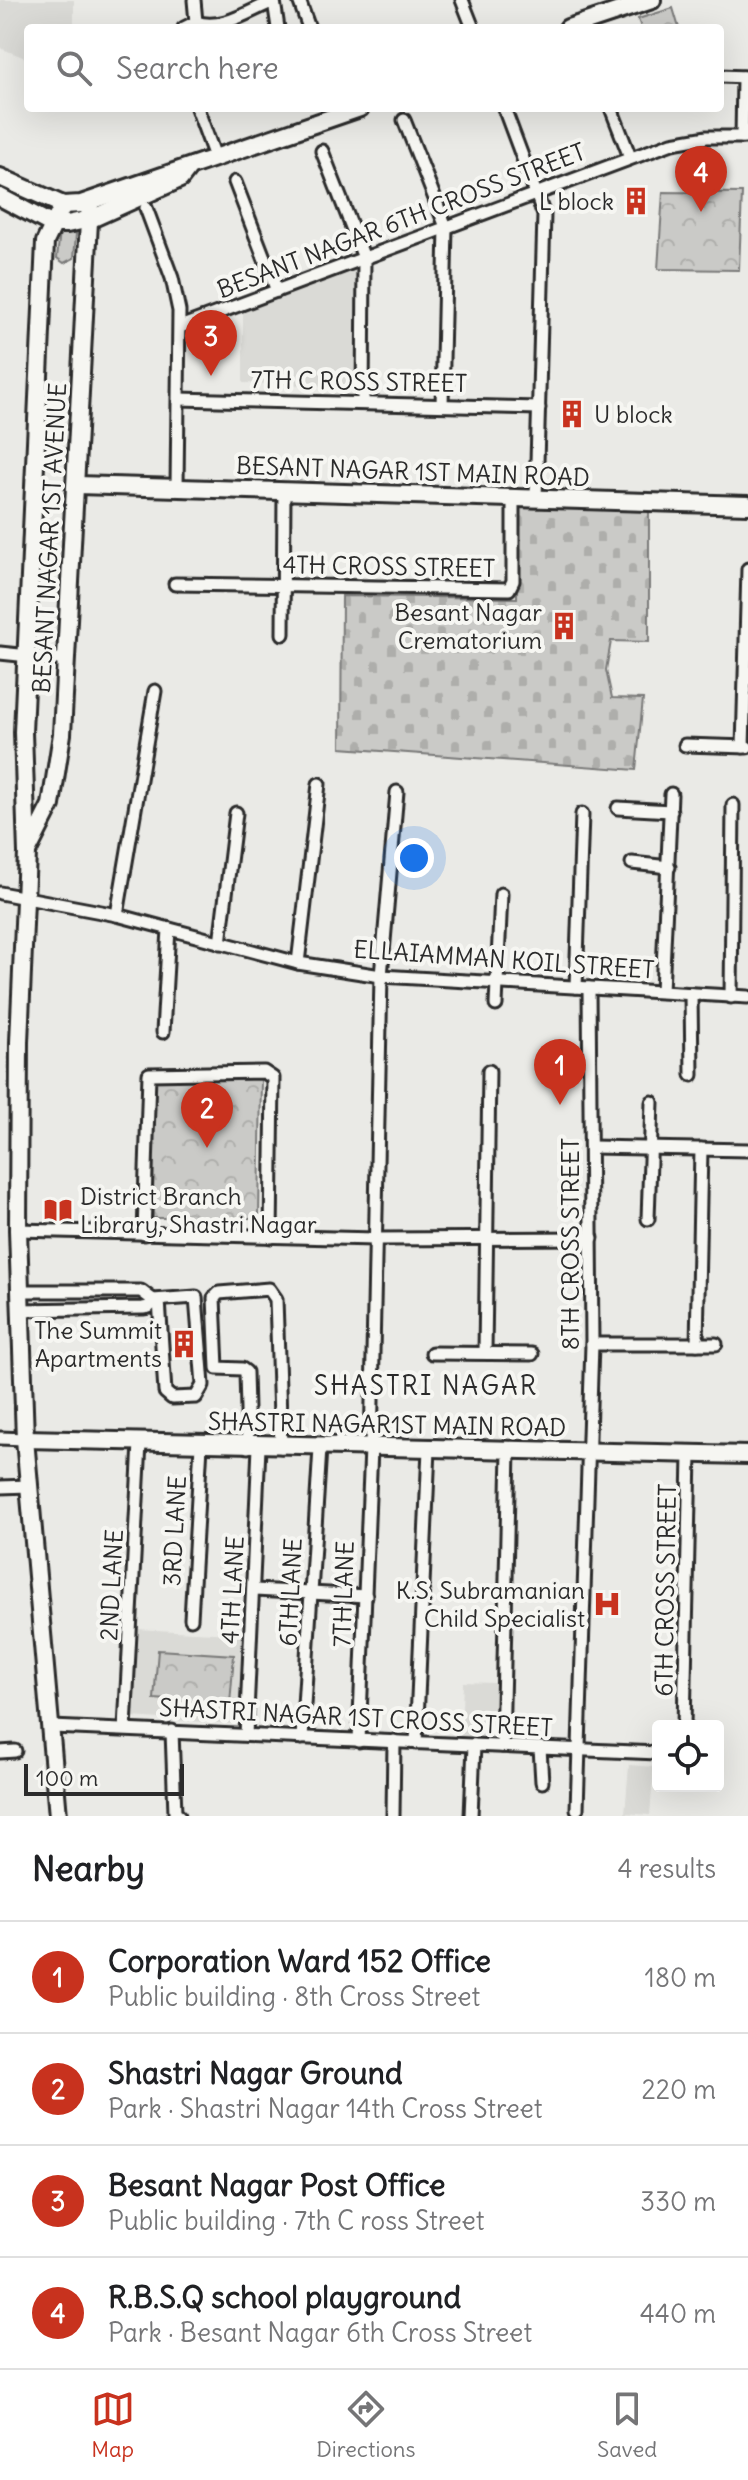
<!DOCTYPE html>
<html lang="en">
<head>
<meta charset="utf-8">
<style>
	body { margin:0; font-family:Delius,sans-serif; background:#f6f6f6; color:#202124 }
	.controls { position:absolute; right:24px; bottom:24px; display:grid; overflow:hidden; border-radius:8px; box-shadow:0 8px 32px #0002 }
	.controls button { width:72px; height:72px; display:grid; place-items:center; padding:0; border:0; border-bottom:2px solid #e0e0e0; background:#fff; color:#202124; font:40px sans-serif }
	.scale { position:absolute; left:24px; bottom:20px; width:160px; box-sizing:border-box; padding-left:8px; border:4px solid #2b2b2b; border-top:0; font-size:22px; line-height:28px; white-space:nowrap; color:#2b2b2b; -webkit-text-stroke:6px #f6f6f2; paint-order:stroke }
	.you { position:absolute; left:414px; top:858px; width:28px; height:28px; margin:-20px; border:6px solid #fff; border-radius:50%; background:#1a73e8; box-shadow:0 0 0 12px #1a73e833 }
	.badge { display:grid; place-items:center; width:52px; height:52px; border-radius:50%; background:#c8321e; color:#fff; font-size:26px; font-weight:700 }
	.pin { position:absolute; translate:-50% -66px; filter:drop-shadow(0 2px 4px #0008) }
	.pin::after { content:''; position:absolute; top:42px; width:28px; height:24px; background:inherit; clip-path:polygon(0 0,100% 0,50% 100%) }
	.list { margin:0; padding:0; list-style:none }
	h2 { display:flex; justify-content:space-between; align-items:center; height:104px; margin:0; padding:0 32px; font-size:34px }
	h2 small { font-size:26px; font-weight:400; color:#757577 }
	.list li { display:grid; grid-template-columns:52px 1fr auto; gap:24px; align-items:center; box-sizing:border-box; height:112px; padding:0 32px; border-top:2px solid #e0e0e0 }
	.list b { display:block; font-size:30px; white-space:nowrap }
	.list p { margin:0; font-size:26px; white-space:nowrap; color:#757577 }
	.list em { font-size:26px; font-style:normal; color:#757577 }
	.icon { flex:none; width:44px; height:44px; fill:none; stroke:currentColor; stroke-width:2; stroke-linecap:round; stroke-linejoin:round }
	.map { position:relative; flex:none; width:748px; height:1816px; overflow:hidden }
	.search { position:absolute; background:#fff; box-shadow:0 8px 32px #0002; left:24px; right:24px; top:24px; height:88px; display:flex; align-items:center; gap:20px; box-sizing:border-box; padding:0 28px; border-radius:8px; color:#757577; font-size:30px }
	.sheet { height:552px; background:#fff }
	nav { display:flex; justify-content:space-around; align-items:center; box-sizing:border-box; height:112px; border-top:2px solid #e0e0e0; background:#fff; font-size:22px; color:#757577 }
	nav a { display:grid; justify-items:center; gap:4px }
	nav .on { color:#c8321e }
	.map>svg:first-child { display:block }
</style>
</head>
<body>
<div class="map">
<svg width="748" height="1816" viewBox="0 0 748 1816">
	<defs>
		<pattern id="cemetery-stones" width="16" height="16" patternUnits="userSpaceOnUse" patternTransform="scale(2)"><rect width="16" height="16" fill="#cacac7"/><path d="M2 7V4a2 2 0 0 1 4 0v3zM10 15v-3a2 2 0 0 1 4 0v3z" fill="#aeaeab"/></pattern>
		<pattern id="park-crowns" width="20" height="18" patternUnits="userSpaceOnUse" patternTransform="scale(2)"><rect width="20" height="18" fill="#cacac7"/><path d="M2 6a3 3 0 1 1 6 0M12 15a3 3 0 1 1 6 0" fill="none" stroke="#aeaeab"/></pattern>
	</defs>
	<rect width="100%" height="100%" fill="#eaeae6"/>
	<filter id="ink" filterUnits="userSpaceOnUse"><feTurbulence type="fractalNoise" baseFrequency=".0125" numOctaves="2"/><feDisplacementMap in="SourceGraphic" scale="16" xChannelSelector="R" yChannelSelector="G"/><feConvolveMatrix kernelMatrix="1 2 1 2 8 2 1 2 1" color-interpolation-filters="sRGB"/></filter>
	<g filter="url(#ink)">
		<g fill="#dadad6">
			<polygon points="0,0 74,0 74,28 28,28 28,59 0,48"/>
			<polygon points="356,260 356,387 243,383 243,309"/>
			<polygon points="136,1629 253,1635 248,1725 131,1717"/>
			<polygon points="463,1682 495,1683 493,1737 461,1736"/>
			<polygon points="629,1765 654,1767 650,1815 625,1813"/>
		</g>
		<polygon fill="#cacac7" stroke="#7a7a79" stroke-width="2" points="69,227 76,234 74,258 64,263 57,258 60,231"/>
		<polygon fill="url(#cemetery-stones)" stroke="#7a7a79" stroke-width="2" points="649,507 649,642 611,641 606,670 612,698 643,699 636,770 341,748 342,596 517,598 517,508"/>
		<g fill="url(#park-crowns)" stroke="#7a7a79" stroke-width="2">
			<polygon points="673,8 679,28 641,28 638,19"/>
			<polygon points="663,192 742,193 739,270 658,269"/>
			<polygon points="154,1076 261,1078 259,1218 153,1218"/>
			<polygon points="158,1650 234,1655 230,1704 154,1699"/>
		</g>
		<g fill="none" stroke-linecap="round" stroke-linejoin="round">
			<defs>
				<g id="street">
					<polyline points="194,0 196,22"/>
					<polyline points="299,0 309,28"/>
					<polyline points="462,0 473,28"/>
					<path d="M184,28L196,22C222,31 249,11 274,1L278,28"/>
					<polyline points="720,76 747,77"/>
					<polyline points="197,108 215,157"/>
					<polyline points="504,108 544,215 536,498"/>
					<polyline points="611,108 630,157"/>
					<polyline points="404,120 446,227 442,405"/>
					<polyline points="742,137 743,77"/>
					<polyline points="322,151 364,258 363,403"/>
					<polyline points="235,182 277,291"/>
					<polyline points="146,208 172,278 179,311 177,487"/>
					<polyline points="180,327 672,143 707,137 748,137"/>
					<polyline points="179,399 539,408"/>
					<polyline points="175,584 509,589 513,581 513,498"/>
					<polyline points="283,634 284,492"/>
					<polyline points="0,653 67,660"/>
					<polyline points="685,745 747,747"/>
					<polyline points="743,747 748,569"/>
					<polyline points="618,808 671,811"/>
					<polyline points="632,863 669,867"/>
					<polyline points="0,893 117,915 298,963 381,976 748,997"/>
					<polyline points="117,915 155,691"/>
					<polyline points="220,943 236,813"/>
					<polyline points="298,963 319,784"/>
					<polyline points="576,987 582,814"/>
					<polyline points="662,991 671,794"/>
					<polyline points="691,994 692,1075"/>
					<polyline points="731,997 733,805"/>
					<polyline points="496,1005 501,894"/>
					<polyline points="163,1032 169,929"/>
					<polyline points="592,1147 748,1150"/>
					<polyline points="648,1219 652,1102"/>
					<polyline points="18,1230 375,1239 592,1238"/>
					<polyline points="144,1234 149,1074 264,1072 273,1078 271,1237"/>
					<polyline points="19,1291 141,1291 153,1300"/>
					<polyline points="19,1310 143,1308 149,1307 153,1300 196,1297 203,1385 196,1397 172,1398 165,1392 159,1300"/>
					<polyline points="592,1344 716,1344"/>
					<polyline points="697,1344 701,1149"/>
					<polyline points="485,1352 489,1071"/>
					<polyline points="432,1353 532,1354"/>
					<polyline points="0,1438 25,1439"/>
					<polyline points="248,1447 246,1372 242,1369 217,1368 214,1298 219,1293 269,1289 276,1299 281,1447"/>
					<polyline points="0,1487 29,1486"/>
					<polyline points="255,1590 366,1596"/>
					<polyline points="191,1619 201,1445"/>
					<polyline points="684,1726 690,1455"/>
					<polyline points="52,1727 658,1753"/>
					<polyline points="125,1728 140,1443"/>
					<polyline points="172,1731 175,1813 179,1816"/>
					<polyline points="246,1735 259,1447"/>
					<polyline points="302,1738 320,1448"/>
					<polyline points="359,1741 371,1448 381,976 397,792"/>
					<polyline points="416,1743 429,1449"/>
					<polyline points="502,1746 509,1451"/>
					<polyline points="540,1748 542,1782"/>
					<polyline points="0,1752 15,1751"/>
					<polyline points="577,1809 592,1344 589,988"/>
					<polyline points="393,1816 394,1741"/>
					<polyline points="471,1816 474,1745"/>
				</g>
				<g id="secondary">
					<polyline points="568,28 652,0"/>
					<polyline points="0,177 63,205 81,204 360,108"/>
					<polyline points="0,197 51,224 67,224 91,219 180,179 187,170"/>
					<polyline points="77,485 748,505"/>
					<polyline points="27,852 51,805 62,734 90,202"/>
					<polyline points="25,1439 748,1455"/>
					<polyline points="58,1816 25,1439 18,1230 19,1042 27,853 23,732 45,242 63,205"/>
				</g>
			</defs>
			<use href="#street" stroke="#2b2b2b" stroke-width="17"/>
			<use href="#secondary" stroke="#2b2b2b" stroke-width="22"/>
			<use href="#street" stroke="#f6f6f2" stroke-width="11"/>
			<use href="#secondary" stroke="#f6f6f2" stroke-width="16"/>
		</g>
	</g>
	<defs>
		<symbol id="building-bare" viewBox="-9 -9 18 18"><path d="M-4-6H4V6H1V3H-1V6H-4ZM-2.5-4.3h1.7v1.8h-1.7ZM.8-4.3h1.7v1.8H.8ZM-2.5-1h1.7V.8h-1.7ZM.8-1h1.7V.8H.8Z" fill="#c8321e" stroke="#f6f6f2" stroke-width="2.5" paint-order="stroke"/></symbol>
		<symbol id="library-bare" viewBox="-9 -9 18 18"><path d="M-6-4Q-3-5.5-.7-3.5V5Q-3 3-6 4ZM6-4Q3-5.5 .7-3.5V5Q3 3 6 4Z" fill="#c8321e" stroke="#f6f6f2" stroke-width="2.5" paint-order="stroke"/></symbol>
		<symbol id="hospital-bare" viewBox="-9 -9 18 18"><path d="M-5-5h3v3.5h4V-5h3V5h-3V1.5h-4V5h-3Z" fill="#c8321e" stroke="#f6f6f2" stroke-width="2.5" paint-order="stroke"/></symbol>
	</defs>
	<g fill-rule="evenodd">
		<use href="#building-bare" x="616" y="181" width="40" height="40"/>
		<use href="#building-bare" x="552" y="394" width="40" height="40"/>
		<use href="#building-bare" x="544" y="606" width="40" height="40"/>
		<use href="#library-bare" x="38" y="1190" width="40" height="40"/>
		<use href="#building-bare" x="164" y="1324" width="40" height="40"/>
		<use href="#hospital-bare" x="587" y="1584" width="40" height="40"/>
	</g>
	<g text-anchor="middle" dominant-baseline="central" stroke-width="8" stroke-linejoin="round" paint-order="stroke">
		<g font-size="24" fill="#2b2b2b" stroke="#f6f6f2" text-anchor="end">
			<text x="614" y="201">L block</text>
			<text x="594" y="414" text-anchor="start">U block</text>
			<text x="542" y="612">Besant Nagar<tspan x="542" dy="28">Crematorium</tspan></text>
			<text x="80" y="1196" text-anchor="start">District Branch<tspan x="80" dy="28">Library, Shastri Nagar</tspan></text>
			<text x="162" y="1330">The Summit<tspan x="162" dy="28">Apartments</tspan></text>
			<text x="585" y="1590">K.S. Subramanian<tspan x="585" dy="28">Child Specialist</tspan></text>
		</g>
		<g font-size="24" fill="#2b2b2b" stroke="#f6f6f2">
			<text transform="translate(401 220) rotate(-21)">BESANT NAGAR 6TH CROSS STREET</text>
			<text transform="translate(359 381) rotate(1)">7TH C ROSS STREET</text>
			<text transform="translate(413 471) rotate(2)">BESANT NAGAR 1ST MAIN ROAD</text>
			<text transform="translate(49 538) rotate(-87)">BESANT NAGAR 1ST AVENUE</text>
			<text transform="translate(389 566) rotate(1)">4TH CROSS STREET</text>
			<text transform="translate(504 959) rotate(4)">ELLAIAMMAN KOIL STREET</text>
			<text transform="translate(570 1244) rotate(-90)">8TH CROSS STREET</text>
			<text transform="translate(387 1424) rotate(1)">SHASTRI NAGAR1ST MAIN ROAD</text>
			<text transform="translate(174 1531) rotate(-87)">3RD LANE</text>
			<text transform="translate(111 1585) rotate(-87)">2ND LANE</text>
			<text transform="translate(232 1590) rotate(-87)">4TH LANE</text>
			<text transform="translate(665 1590) rotate(-89)">6TH CROSS STREET</text>
			<text transform="translate(290 1592) rotate(-87)">6TH LANE</text>
			<text transform="translate(343 1594) rotate(-88)">7TH LANE</text>
			<text transform="translate(356 1717) rotate(3)">SHASTRI NAGAR 1ST CROSS STREET</text>
		</g>
		<g font-size="26" letter-spacing="2" fill="#2b2b2b" stroke="#f6f6f2">
			<text x="426" y="1385">SHASTRI NAGAR</text>
		</g>
	</g>
</svg>
<div class="controls">
<button><svg class="icon" aria-label="locate" viewBox="0 0 24 24"><circle cx="12" cy="12" r="6"/><path d="M12 2v4M12 18v4M2 12h4M18 12h4"/></svg></button>
</div>
<div class="scale">100 m</div>
<div class="you"></div>
<div class="pin badge" style="left:560px;top:1105px">1</div>
<div class="pin badge" style="left:207px;top:1148px">2</div>
<div class="pin badge" style="left:211px;top:376px">3</div>
<div class="pin badge" style="left:701px;top:212px">4</div>
<div class="search"><svg class="icon" aria-label="search" viewBox="0 0 24 24"><circle cx="10" cy="10" r="6"/><path d="M15 15l6 6"/></svg>Search here</div>
</div>
<section class="sheet">
<h2>Nearby<small>4 results</small></h2>
<ul class="list">
<li><span class="badge">1</span><div><b>Corporation Ward 152 Office</b><p>Public building · 8th Cross Street</p></div><em>180 m</em></li>
<li><span class="badge">2</span><div><b>Shastri Nagar Ground</b><p>Park · Shastri Nagar 14th Cross Street</p></div><em>220 m</em></li>
<li><span class="badge">3</span><div><b>Besant Nagar Post Office</b><p>Public building · 7th C ross Street</p></div><em>330 m</em></li>
<li><span class="badge">4</span><div><b>R.B.S.Q school playground</b><p>Park · Besant Nagar 6th Cross Street</p></div><em>440 m</em></li>
</ul>
</section>
<nav>
<a class="on"><svg class="icon" aria-label="map" viewBox="0 0 24 24"><path d="M3 6l6-2 6 2 6-2v14l-6 2-6-2-6 2zM9 4v14M15 6v14"/></svg>Map</a>
<a><svg class="icon" aria-label="directions" viewBox="0 0 24 24"><path d="M12 3l9 9-9 9-9-9zM9 14v-3h6M13 9l2 2-2 2"/></svg>Directions</a>
<a><svg class="icon" aria-label="saved" viewBox="0 0 24 24"><path d="M7 4h10v16l-5-4-5 4z"/></svg>Saved</a>
</nav>
</body>
</html>
